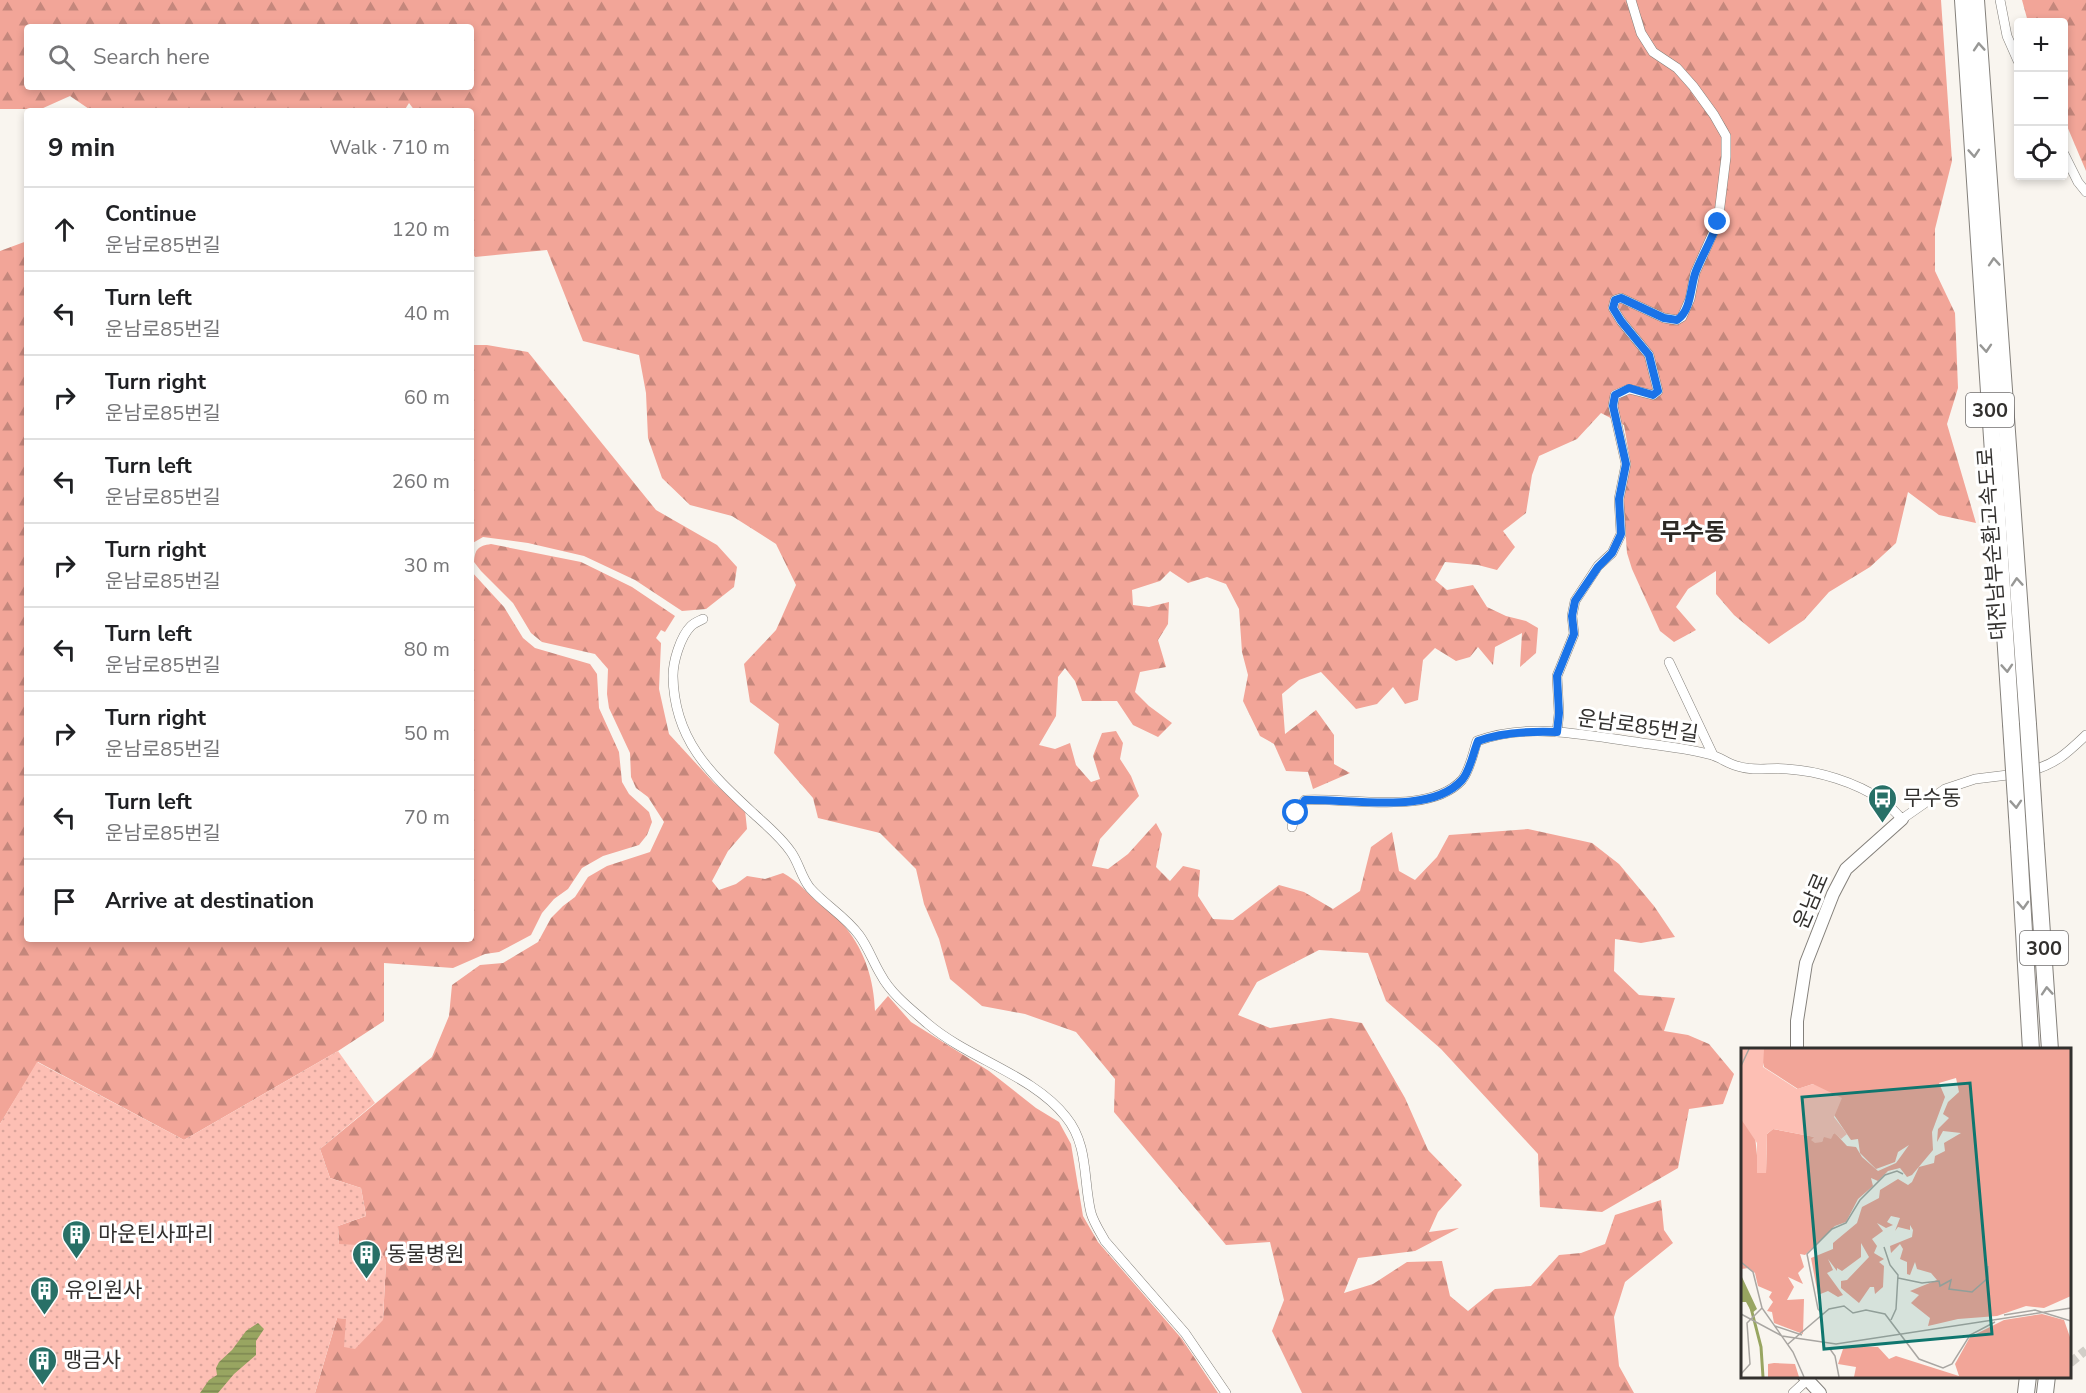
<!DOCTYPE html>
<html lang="en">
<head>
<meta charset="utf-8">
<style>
	body { margin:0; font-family:"Nunito Sans","Noto Sans KR",sans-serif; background:#f2f2f2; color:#202124 }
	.controls { position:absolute; right:18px; top:18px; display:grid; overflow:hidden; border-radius:6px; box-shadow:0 3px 9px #0003 }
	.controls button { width:54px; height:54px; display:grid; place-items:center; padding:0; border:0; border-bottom:2px solid #e0e0e0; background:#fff; color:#202124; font:30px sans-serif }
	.stop { position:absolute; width:18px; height:18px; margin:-14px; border:4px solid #1a73e8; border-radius:50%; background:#fff }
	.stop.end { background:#1a73e8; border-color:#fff; box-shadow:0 2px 6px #0008 }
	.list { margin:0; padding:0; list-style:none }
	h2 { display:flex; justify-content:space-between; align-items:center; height:78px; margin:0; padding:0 24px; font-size:26px }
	h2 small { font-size:20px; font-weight:400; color:#757577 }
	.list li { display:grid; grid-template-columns:39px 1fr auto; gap:18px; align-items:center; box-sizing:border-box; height:84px; padding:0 24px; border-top:2px solid #e0e0e0 }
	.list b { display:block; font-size:22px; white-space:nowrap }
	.list p { margin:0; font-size:20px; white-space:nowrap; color:#757577 }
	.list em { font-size:20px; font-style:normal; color:#757577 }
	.icon { flex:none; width:33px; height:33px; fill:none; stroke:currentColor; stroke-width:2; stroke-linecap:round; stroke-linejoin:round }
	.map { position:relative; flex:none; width:2086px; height:1393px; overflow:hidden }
	.search { position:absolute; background:#fff; box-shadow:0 3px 9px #0003; left:24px; top:24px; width:450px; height:66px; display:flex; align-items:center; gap:15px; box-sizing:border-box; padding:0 21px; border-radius:6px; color:#757577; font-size:22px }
	.panel { position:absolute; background:#fff; box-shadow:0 3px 9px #0003; left:24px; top:108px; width:450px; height:834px; border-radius:6px }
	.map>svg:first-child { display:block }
</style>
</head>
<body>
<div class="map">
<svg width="2086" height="1393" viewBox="0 0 2086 1393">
	<defs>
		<pattern id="forest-firs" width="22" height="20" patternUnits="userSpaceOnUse" patternTransform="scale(1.5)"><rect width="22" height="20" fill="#f2a598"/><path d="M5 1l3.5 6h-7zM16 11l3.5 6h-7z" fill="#c5877c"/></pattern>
		<pattern id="park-dots" width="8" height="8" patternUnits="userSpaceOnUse" patternTransform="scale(1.5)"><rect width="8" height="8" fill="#fdbfb4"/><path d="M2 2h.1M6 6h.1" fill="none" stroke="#d9a49b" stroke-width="1.8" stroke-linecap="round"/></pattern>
		<pattern id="water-rules" width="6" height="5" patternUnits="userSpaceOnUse" patternTransform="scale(1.5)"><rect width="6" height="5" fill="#98a561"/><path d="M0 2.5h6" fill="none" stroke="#7d8750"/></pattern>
	</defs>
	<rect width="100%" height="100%" fill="#f9f5ef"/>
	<g fill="url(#forest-firs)" fill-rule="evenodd">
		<path d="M0,0H1941L1952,161L1935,229V271L1955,313L1958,388L1947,424L1976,523L1939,515L1908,492L1896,543L1870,567L1829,592L1804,620L1769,644L1734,615L1716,594V571L1688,589L1676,607L1696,630L1674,642L1660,631L1632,569L1627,553L1623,498L1630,460L1624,425L1601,413L1577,439L1539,456L1532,475L1526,513L1503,531L1515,547L1497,570L1478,565L1445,562L1435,580L1447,590L1473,585L1487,607L1506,616L1526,621L1538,628L1536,653L1520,667L1522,633L1495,647L1493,665L1478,647L1470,657L1456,661L1435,648L1423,660L1418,700L1405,704L1393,687L1377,704L1356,709L1321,672L1299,680L1282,694L1285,734L1316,710L1334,735V764L1350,773L1313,789L1308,772L1286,771L1274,744L1260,736L1243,701L1248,675L1242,652L1239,609L1226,584L1207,577L1188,583L1170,571L1160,581L1132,590L1133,605L1149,607L1169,602L1168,624L1158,640L1166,667L1140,672L1135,692L1149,706L1172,723L1158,737L1133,725L1117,701H1082L1075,681L1065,668L1058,677L1056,716L1039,745L1055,749L1070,743L1076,765L1091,782L1100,779L1093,756L1102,733L1116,731L1123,743L1120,759L1131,776L1139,796L1100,839L1092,866L1108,869L1128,854L1156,823L1162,834L1156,867L1170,881L1183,866L1200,870L1198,896L1213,919L1233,920L1279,885L1304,892L1333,909L1360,891L1371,847L1392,832L1399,871L1415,880L1437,857L1449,835L1528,829L1592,843L1619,864L1654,906L1675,937L1641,943L1615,939L1614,971L1639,995L1675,998L1664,1031L1688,1035L1709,1044L1734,1074L1723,1104L1689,1109L1678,1168L1602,1212L1540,1207L1538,1154L1441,1049L1386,1001L1368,953L1319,950L1257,982L1238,1015L1270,1028L1331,1018L1362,1023L1405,1098L1428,1150L1462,1185L1438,1212L1429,1232L1459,1228L1415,1251L1358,1258L1344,1293L1373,1284L1407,1262L1442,1261L1450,1296L1468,1311L1495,1289L1531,1286L1559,1255L1581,1253L1605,1244L1615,1215L1661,1200L1664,1230L1673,1243L1625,1282L1614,1317L1619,1366L1634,1393H1302L1272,1331L1284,1300L1270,1242L1226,1245L1114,1112L1115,1079L1076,1032L1025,1014L982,1006L950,979L939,939L924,904L916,869L880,833L818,818L813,798L774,753L779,724L750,702L744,664L776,630L796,585L776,544L732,516L690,505L662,478L648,438L646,393L639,355L583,341L547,250L475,257L471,251V111H415L409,103L404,111H92L70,96L41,109H0ZM27,27H471V87H27Z"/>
		<polygon points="2022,0 2086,0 2086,171 2064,119 2064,22 2028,22"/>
		<polygon points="27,241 27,939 471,939 471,571 504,607 523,638 535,648 590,664 597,674 599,708 619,752 622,782 629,794 649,812 652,822 647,835 639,845 603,856 582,868 568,889 554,899 542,913 531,935 499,952 485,954 453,968 384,963 384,1021 338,1051 184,1140 38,1062 0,1124 0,251"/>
		<polygon points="471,345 487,345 528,352 656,510 717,545 737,567 734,587 706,609 682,611 635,580 584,556 528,543 483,537 471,544"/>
		<path d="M491,544L581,562L632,587L675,616L665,632L661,630L656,638L661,643L659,689L669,734L714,783L745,810L747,829L728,851L712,881L719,890L736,884L747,876L765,879L783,873C796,880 804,889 815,900C825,909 838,917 846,928C865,951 874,981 875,1011L888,996L911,1022L989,1071L1036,1108L1059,1122L1071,1144L1083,1216L1098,1242L1182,1339L1218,1393H315L337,1318L383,1320L386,1261L377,1246L339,1245L338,1226L366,1216L361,1188L330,1178L320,1149L432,1057L449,1016L452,985L480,965L503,963L538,942L551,918L563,906L575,897L588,877L607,866L650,852L664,822L648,797L636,788L631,777L630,753L609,708L607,694L608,669L595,654L542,642L531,633L513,603L481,571L474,562C475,549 478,546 491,544Z"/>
	</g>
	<polygon fill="url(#park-dots)" points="338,1051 375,1103 320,1149 330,1178 361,1188 366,1216 338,1226 339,1244 378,1246 386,1261 383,1320 355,1349 344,1347 346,1319 337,1318 315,1393 0,1393 0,1124 37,1062 184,1140"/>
	<polygon fill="url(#water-rules)" points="258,1323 264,1329 256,1341 256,1355 234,1374 218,1393 200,1393 209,1380 217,1375 216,1368 219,1362 232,1350 246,1331"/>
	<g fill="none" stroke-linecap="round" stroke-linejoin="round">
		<polyline stroke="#d1cec8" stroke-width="9" stroke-dasharray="9 4.5" stroke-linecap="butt" points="2070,1363 2086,1350"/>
		<defs>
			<g id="street">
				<polyline points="2000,0 2007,36 2018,61"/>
				<polyline points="2064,154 2078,182 2086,192"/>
				<path d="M703,619C699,621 694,623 691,626C680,637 673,662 673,676C674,740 710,773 753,813C766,825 781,837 791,852C799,863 801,877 810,888C825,905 845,916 859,935C868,947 873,962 881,975C891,994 912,1010 928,1024C969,1059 1033,1075 1066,1117C1089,1145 1083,1181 1091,1213C1094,1223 1100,1232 1105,1241L1185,1333L1226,1393"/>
				<polyline points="1669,662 1713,755"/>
				<polyline points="1557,732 1559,713 1557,676 1574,634 1572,616 1575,601 1598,566 1612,553 1621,534 1619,499 1626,464 1613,406 1615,395 1629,389 1653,395 1658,391 1649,355 1621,321 1613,308 1615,300 1621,298 1664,318 1677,320 1682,317 1690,299 1695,273 1718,222 1726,157 1726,136 1714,115 1693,86 1677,68 1653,52 1641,33 1631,0"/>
				<path d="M2030,771C2056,764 2067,753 2086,735"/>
				<path d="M1292,827L1295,813L1305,800C1349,797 1429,816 1462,780C1470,770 1473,753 1477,741C1527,722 1584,735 1636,742C1661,746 1688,748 1712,755C1721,758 1729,764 1737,766C1755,772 1770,767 1787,769C1819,771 1855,782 1882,800C1889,805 1896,813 1902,819L1945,789L1975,779L2016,774"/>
				<polyline points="1793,1393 1807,1380"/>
			</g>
			<g id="secondary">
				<polyline points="1797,1050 1797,1021 1806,963 1833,894 1846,869 1902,819"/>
				<polyline points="1804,1376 1820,1393"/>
			</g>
			<g id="highway">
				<polyline points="1963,0 2011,724"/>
				<polyline points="1976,0 2028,724"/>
				<polyline points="2036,846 2050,1050"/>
				<polyline points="2019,847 2031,1050"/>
				<polyline points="2026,1393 2028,1376"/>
				<polyline points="2045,1393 2047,1376"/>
			</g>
		</defs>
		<use href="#street" stroke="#84807b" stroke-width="10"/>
		<use href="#secondary" stroke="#84807b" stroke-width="14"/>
		<use href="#highway" stroke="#84807b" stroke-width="18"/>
		<use href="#street" stroke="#fff" stroke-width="9"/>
		<use href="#secondary" stroke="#fff" stroke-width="12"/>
		<use href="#highway" stroke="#fff" stroke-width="16"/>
		<defs>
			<g id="highway-bridge">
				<polyline points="2011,724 2019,847"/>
				<polyline points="2028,724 2036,846"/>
			</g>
		</defs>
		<use href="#highway-bridge" stroke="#84807b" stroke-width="18" stroke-linecap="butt"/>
		<use href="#highway-bridge" stroke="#fff" stroke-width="16"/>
	</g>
	<defs><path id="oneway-chevron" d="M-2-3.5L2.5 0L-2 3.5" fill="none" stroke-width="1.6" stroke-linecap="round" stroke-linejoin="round" transform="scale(1.5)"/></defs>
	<g stroke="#989896">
		<use href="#oneway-chevron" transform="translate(1979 47) rotate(-94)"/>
		<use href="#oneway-chevron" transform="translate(1974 153) rotate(86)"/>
		<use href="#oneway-chevron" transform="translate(1994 262) rotate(-94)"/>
		<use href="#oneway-chevron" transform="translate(1986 348) rotate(86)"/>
		<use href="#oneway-chevron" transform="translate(2017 582) rotate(-94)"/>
		<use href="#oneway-chevron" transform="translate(2007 668) rotate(86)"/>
		<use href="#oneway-chevron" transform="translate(2016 804) rotate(86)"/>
		<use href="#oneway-chevron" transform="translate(2023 905) rotate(87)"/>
		<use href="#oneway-chevron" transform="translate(2047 991) rotate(-94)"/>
	</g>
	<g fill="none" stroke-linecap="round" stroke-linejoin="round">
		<path stroke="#1a73e8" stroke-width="8" d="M1296,813L1305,800C1349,798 1430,816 1462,780C1470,771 1473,753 1478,741C1502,732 1530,731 1557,732L1559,713L1557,676L1574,634L1572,616L1575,601L1598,567L1612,553L1621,534L1619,499L1626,464L1613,406L1615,395L1629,388L1653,395L1658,391L1649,355L1621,321L1613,308L1615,300L1621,298L1664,318L1677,320C1692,310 1690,286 1696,271C1703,254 1712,239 1718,222"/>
	</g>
	<defs>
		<symbol id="bus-pin" viewBox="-11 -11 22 30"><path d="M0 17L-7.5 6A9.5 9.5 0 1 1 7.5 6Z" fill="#287067" stroke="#fff"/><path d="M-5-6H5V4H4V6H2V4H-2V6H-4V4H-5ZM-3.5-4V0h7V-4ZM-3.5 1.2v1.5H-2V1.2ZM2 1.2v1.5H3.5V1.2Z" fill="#fff"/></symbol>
		<symbol id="building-pin" viewBox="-11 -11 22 30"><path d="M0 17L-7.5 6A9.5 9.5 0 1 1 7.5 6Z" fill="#287067" stroke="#fff"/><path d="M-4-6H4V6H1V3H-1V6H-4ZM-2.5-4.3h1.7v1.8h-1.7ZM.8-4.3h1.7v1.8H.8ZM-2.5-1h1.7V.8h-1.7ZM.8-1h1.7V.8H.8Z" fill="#fff"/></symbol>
	</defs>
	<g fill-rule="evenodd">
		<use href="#bus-pin" x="1866" y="782" width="33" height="45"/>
		<use href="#building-pin" x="60" y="1218" width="33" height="45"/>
		<use href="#building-pin" x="350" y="1238" width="33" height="45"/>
		<use href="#building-pin" x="28" y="1274" width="33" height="45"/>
		<use href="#building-pin" x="26" y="1344" width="33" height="45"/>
	</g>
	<g text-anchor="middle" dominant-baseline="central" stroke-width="6" stroke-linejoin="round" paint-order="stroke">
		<g fill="#fff" stroke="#706e6d" stroke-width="1.5">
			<rect x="1966" y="393" width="48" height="34" rx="4.5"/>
			<rect x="2020" y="931" width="48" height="34" rx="4.5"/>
		</g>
		<g font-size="20" font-weight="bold" fill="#32302e">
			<text x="1990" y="410">300</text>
			<text x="2044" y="948">300</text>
		</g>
		<g font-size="21" fill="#32302e" stroke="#fff">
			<text transform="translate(1992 544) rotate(-94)">대전남부순환고속도로</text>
			<text transform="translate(1638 726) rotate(8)">운남로85번길</text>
			<text transform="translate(1811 901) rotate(-67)">운남로</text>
		</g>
		<g font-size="21" fill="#32302e" stroke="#fff" text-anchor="start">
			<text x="1903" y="798">무수동</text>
			<text x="98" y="1234">마운틴사파리</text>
			<text x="387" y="1254">동물병원</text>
			<text x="65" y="1290">유인원사</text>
			<text x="63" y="1360">맹금사</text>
		</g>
		<g font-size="24" font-weight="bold" fill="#2c2925" stroke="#fff">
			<text x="1693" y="532">무수동</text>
		</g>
	</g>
	<g transform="translate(1741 1048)">
		<rect width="330" height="330" fill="#f9f5ef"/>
		<path d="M19,1H330V248L303,260L285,258L256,268L217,271L187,278L189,270L170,255L178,247L169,243L196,232L190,225L176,221L174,214L169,227L166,226V214L159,211L162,201L159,196L150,205L149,198L171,189L172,182L169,177V182L157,179L154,183L159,170L150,168L146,174L152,177L145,180L136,175L142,183L131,191L136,198L133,205L143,211L138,214L143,218L142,239L134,246L133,239H129L118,255L100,240V233L106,232L128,209L120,195V209L101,223L96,220V223L87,211L92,222L86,225L102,247L97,249L87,243L77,247L70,210L92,201V195L116,175L121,159L138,150L139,142L157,131L167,137L171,134L178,119L193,115L194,108L204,103L203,95L220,85L202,83L196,94L197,81L208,70L202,66L207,54L218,44L215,30L198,35L204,49L191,84L192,102L171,127L166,129L159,120L147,123L137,133L130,130L132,138L117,151L105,174L94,178L64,207L59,206L63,219L57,225L62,236L47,229L53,239L46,252L63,251L62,286L33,275L31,264L26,263L32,254L28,249L31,244L17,238L14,225L8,220L0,221V71L14,88L17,117L25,125L26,86L32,81L74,89L81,94L82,89L94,85L106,98L115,99L121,109L137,123L155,115L168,97L157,104L154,114L135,121L119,105L117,91L110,92L72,36L57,41L23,19ZM301,266L323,272L330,292V329H113L115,319L97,316L102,301L109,298L137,299L148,311L155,308L218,328L214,316L229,289L263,272ZM33,315L54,316L58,329H27V316Z" fill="#f2a598"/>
		<path d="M0,1H23L22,19L56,41L72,36L101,50L93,69L106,86L100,91L93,85L90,91L83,89L81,94L74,95L70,92L73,89L32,81L26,86L25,125H16V95L0,71Z" fill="#fdbfb4"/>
		<path d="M0,227L16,261L11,265L5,254H0Z" fill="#98a561"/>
		<path fill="none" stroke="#98a561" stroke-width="3" d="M10,260L20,299L22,329"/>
		<path fill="none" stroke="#a9a6a2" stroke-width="1.5" d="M0,18L8,1M143,199L149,217L157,227L155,261L150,272M0,214L12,224L21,260L52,304L63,329M157,230L181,235L198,233L199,238L210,232L208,241L231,244L247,230V218M0,266L41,288L95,296L330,260M82,267L77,261L66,206L91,181L105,175L119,152L144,127L156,123L162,126M263,267L294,262L330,273M34,278L61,287M47,296L88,261L103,258L112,265L125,262L144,266L178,311L202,320L211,316L229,287L254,274M89,301L94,308L98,329M0,326L9,316L6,275L21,260"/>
		<path fill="#0f766e" fill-opacity="0.15" stroke="#0f766e" stroke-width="3" d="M229,35L251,286L83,301L61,49Z"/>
		<rect width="330" height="330" fill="none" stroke="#32302e" stroke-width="3"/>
	</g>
</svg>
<div class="controls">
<button>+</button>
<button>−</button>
<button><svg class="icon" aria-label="locate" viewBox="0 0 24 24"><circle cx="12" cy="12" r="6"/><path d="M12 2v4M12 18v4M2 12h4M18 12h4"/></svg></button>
</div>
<div class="stop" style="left:1296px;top:813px"></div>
<div class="stop end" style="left:1718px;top:222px"></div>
<div class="search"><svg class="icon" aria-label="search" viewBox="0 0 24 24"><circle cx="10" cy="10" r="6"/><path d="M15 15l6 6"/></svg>Search here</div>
<section class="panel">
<h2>9 min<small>Walk · 710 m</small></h2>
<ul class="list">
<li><svg class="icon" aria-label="ahead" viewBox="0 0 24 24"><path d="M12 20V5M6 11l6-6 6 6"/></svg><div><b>Continue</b><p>운남로85번길</p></div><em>120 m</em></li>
<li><svg class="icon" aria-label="left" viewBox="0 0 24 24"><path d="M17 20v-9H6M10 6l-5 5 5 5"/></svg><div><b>Turn left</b><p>운남로85번길</p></div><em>40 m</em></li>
<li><svg class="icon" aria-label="right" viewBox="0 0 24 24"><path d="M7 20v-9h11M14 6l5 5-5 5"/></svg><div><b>Turn right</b><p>운남로85번길</p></div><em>60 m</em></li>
<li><svg class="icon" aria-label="left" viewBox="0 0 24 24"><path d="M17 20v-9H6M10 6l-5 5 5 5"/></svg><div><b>Turn left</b><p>운남로85번길</p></div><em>260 m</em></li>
<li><svg class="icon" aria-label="right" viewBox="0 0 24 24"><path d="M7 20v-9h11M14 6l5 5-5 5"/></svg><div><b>Turn right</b><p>운남로85번길</p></div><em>30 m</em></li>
<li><svg class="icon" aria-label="left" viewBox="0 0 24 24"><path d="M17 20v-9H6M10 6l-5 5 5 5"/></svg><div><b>Turn left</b><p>운남로85번길</p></div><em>80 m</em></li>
<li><svg class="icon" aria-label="right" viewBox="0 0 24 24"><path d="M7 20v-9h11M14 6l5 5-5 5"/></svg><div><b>Turn right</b><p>운남로85번길</p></div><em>50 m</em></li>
<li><svg class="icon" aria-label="left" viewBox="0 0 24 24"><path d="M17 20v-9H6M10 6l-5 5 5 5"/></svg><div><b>Turn left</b><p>운남로85번길</p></div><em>70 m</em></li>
<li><svg class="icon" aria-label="arrive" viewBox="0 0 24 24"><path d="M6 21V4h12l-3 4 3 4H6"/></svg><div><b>Arrive at destination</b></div></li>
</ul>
</section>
</div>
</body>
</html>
